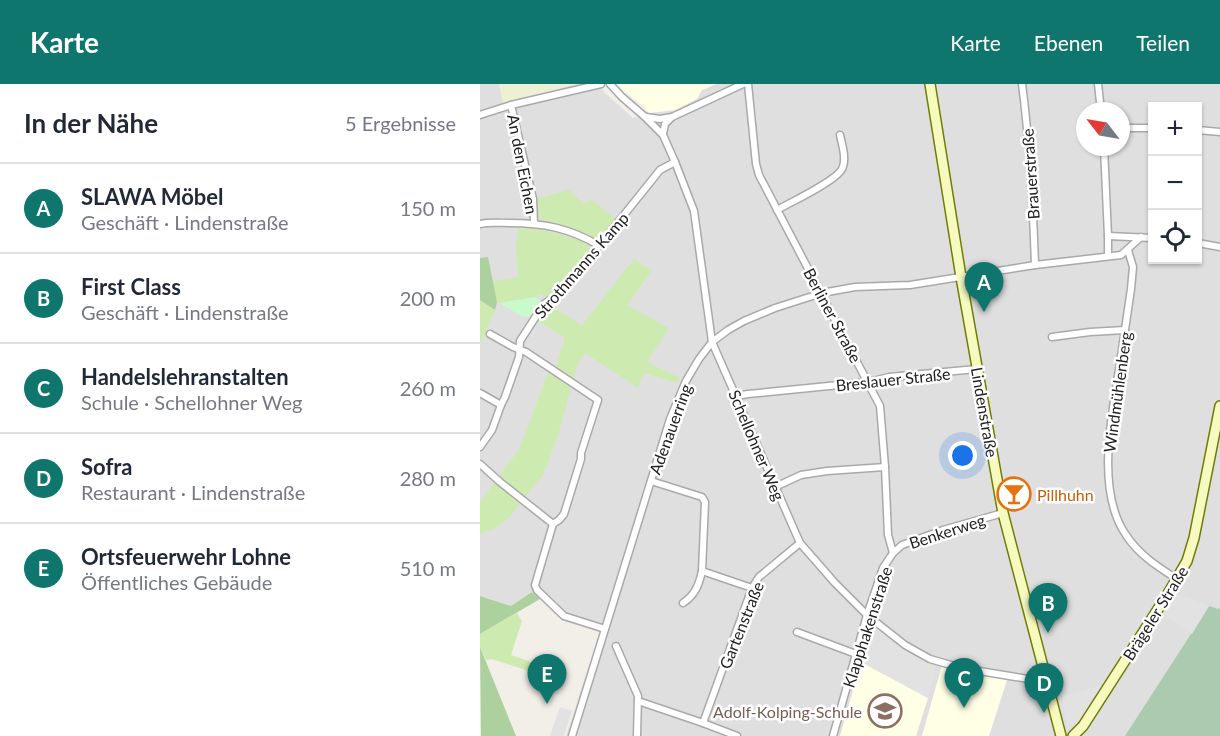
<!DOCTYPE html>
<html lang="de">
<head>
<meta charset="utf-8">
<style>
	body { margin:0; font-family:Lato,sans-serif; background:#f2f2f3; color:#1f2937 }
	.controls { position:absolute; right:18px; top:18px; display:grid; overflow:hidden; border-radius:0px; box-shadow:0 2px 4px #0004 }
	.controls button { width:54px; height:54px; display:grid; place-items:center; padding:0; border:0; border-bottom:2px solid #e0e1e3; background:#fff; color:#1f2937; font:30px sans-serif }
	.compass { position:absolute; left:596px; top:18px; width:54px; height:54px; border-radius:50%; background:#fff; box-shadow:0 2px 4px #0004; rotate:301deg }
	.you { position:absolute; left:483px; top:372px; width:21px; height:21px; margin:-15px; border:4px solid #fff; border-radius:50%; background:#1a73e8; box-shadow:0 0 0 9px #1a73e833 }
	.badge { display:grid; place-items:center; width:39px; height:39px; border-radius:50%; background:#0f766e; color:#fff; font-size:20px; font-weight:700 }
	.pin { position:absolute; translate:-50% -50px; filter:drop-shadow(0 2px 3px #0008) }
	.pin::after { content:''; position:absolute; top:32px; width:21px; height:18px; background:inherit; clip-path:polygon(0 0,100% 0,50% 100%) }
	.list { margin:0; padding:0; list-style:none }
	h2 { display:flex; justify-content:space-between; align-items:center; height:78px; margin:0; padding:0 24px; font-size:26px }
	h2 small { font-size:20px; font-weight:400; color:#747a83 }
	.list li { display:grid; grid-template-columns:39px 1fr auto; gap:18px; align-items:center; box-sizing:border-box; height:90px; padding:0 24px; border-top:2px solid #e0e1e3 }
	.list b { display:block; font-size:22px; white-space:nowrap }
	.list p { margin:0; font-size:20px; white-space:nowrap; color:#747a83 }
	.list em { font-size:20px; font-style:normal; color:#747a83 }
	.icon { flex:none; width:33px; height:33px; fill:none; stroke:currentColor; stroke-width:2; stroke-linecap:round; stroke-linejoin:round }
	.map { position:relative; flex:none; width:740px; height:652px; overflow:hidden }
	header { display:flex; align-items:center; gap:36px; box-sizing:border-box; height:84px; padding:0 30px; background:#0f766e; color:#fff }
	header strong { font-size:28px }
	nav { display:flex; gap:33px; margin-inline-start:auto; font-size:21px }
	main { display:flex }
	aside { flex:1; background:#fff }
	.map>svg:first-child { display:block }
</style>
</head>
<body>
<header>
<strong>Karte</strong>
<nav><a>Karte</a><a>Ebenen</a><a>Teilen</a></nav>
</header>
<main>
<aside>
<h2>In der Nähe<small>5 Ergebnisse</small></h2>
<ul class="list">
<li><span class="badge">A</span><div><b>SLAWA Möbel</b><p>Geschäft · Lindenstraße</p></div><em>150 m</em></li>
<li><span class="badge">B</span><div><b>First Class</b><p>Geschäft · Lindenstraße</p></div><em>200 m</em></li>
<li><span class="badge">C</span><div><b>Handelslehranstalten</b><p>Schule · Schellohner Weg</p></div><em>260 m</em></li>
<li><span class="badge">D</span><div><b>Sofra</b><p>Restaurant · Lindenstraße</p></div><em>280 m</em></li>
<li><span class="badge">E</span><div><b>Ortsfeuerwehr Lohne</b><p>Öffentliches Gebäude</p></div><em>510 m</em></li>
</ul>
</aside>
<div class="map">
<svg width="740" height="652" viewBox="0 0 740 652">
	<rect width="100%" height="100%" fill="#f2efe9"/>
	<path fill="#e0dfdf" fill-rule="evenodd" d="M0,0H19L24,19L96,0H118L125,9L153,34L169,29L195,26L222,6L236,0H740V652H86L120,547L83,537L53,508L31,522L0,512ZM672,22H718V176H672ZM605,27H641V63H605Z"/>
	<g fill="#ffffe5">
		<polygon points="135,0 236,0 222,6 217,15 195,26 169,29 164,22"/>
		<polygon points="381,578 448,614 436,652 360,652"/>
		<polygon points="462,581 527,596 509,652 442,652"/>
	</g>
	<polygon fill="#eef0d5" points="19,0 96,0 23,19"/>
	<g fill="#cdebb0">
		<polygon points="89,106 104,120 111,115 136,135 121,154 115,156 94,145 63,137 59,132 58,114"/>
		<path d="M38,144C64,145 84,150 108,160L111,166L80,204L67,213L60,210L56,213L19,219L17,218L12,197L38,193L36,162Z"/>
		<polygon points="154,175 172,187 147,221 189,244 167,278 200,294 197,299 164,289 158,304 105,269 98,280 93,295 76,282 85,254 58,237 63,227 70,221 102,241"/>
		<polygon points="0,216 15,226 0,260"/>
		<polygon points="68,288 91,304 78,352 63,391 29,434 14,445 0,450 0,418 40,364"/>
		<polygon points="37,529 42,537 31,571 49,577 61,591 12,575 6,576 0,563 0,550"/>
	</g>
	<g fill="#add19e">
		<polygon points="8,173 17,218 15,226 0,216 0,174"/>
		<polygon points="52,508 60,515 0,550 0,512 31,522"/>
		<polygon points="0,563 36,652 1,652"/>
	</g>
	<polygon fill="#aacbaf" points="729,522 738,525 740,524 740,652 645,652"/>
	<polygon fill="#c8facc" points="56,213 62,218 49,233 41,232 19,219"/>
	<g fill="#e2e2e2">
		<polygon points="697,509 729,522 712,550 683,530"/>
		<polygon points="397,543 406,552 423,564 445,575 456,579 448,614 381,578 391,544"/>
		<polygon points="620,602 621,605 598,639 587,641 581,613"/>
		<polygon points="80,623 92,627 84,652 70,652"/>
	</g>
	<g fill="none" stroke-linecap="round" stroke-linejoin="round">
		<defs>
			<g id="street">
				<polyline points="130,0 142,13 164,32 183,51 195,78 214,127 232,258 320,459 355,499 387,531 425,561 450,575 481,584 566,598"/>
				<polyline points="268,0 276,80 279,91 400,322 405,383 408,451 413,469"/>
				<path d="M542,0C550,60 553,120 555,181"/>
				<polyline points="618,0 621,27"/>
				<polyline points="31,21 53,115 54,139"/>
				<polyline points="0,31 31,21 121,0"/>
				<polyline points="166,33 180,35 192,33"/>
				<polyline points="641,44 672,44"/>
				<polyline points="718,46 740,48"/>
				<polyline points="183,50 185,40 192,33 263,0"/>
				<polyline points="624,63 628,152 628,172"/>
				<path d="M297,126C311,118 356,97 362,85C367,75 362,61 360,51"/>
				<path d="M0,140C9,138 19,139 29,139C64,139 89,144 120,162"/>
				<polyline points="628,152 672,154"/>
				<polyline points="718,159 740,163"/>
				<path d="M648,166L653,183L651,205C647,232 643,259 639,286C631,334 616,408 646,451C659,471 678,483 697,495"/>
				<polyline points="10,250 33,263 46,268 118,316 101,369 101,375 84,430 79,436 73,440 55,501 57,506 84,532 125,545"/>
				<polyline points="572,253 610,248 645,246"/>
				<polyline points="0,309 21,321"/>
				<polyline points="256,312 268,310 389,298 409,293 497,285"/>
				<polyline points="0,363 12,346 21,321 25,313 39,273 40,257 64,220 82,208 180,86 195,78"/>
				<polyline points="0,380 20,398 73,440"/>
				<polyline points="171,397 222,413 225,418 222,487 272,504"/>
				<polyline points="295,403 321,391 347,387 405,383"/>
				<path d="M203,519C215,511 219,501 222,487"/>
				<polyline points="317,548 376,570"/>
				<polyline points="136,562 158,612 157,652"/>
				<polyline points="158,617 223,639 257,652"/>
				<polyline points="223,639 272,504 279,493 320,459"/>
				<polyline points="92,652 190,335 206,297 219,275 232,258 248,246 264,237 295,224 342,209 375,203 430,201 555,181 641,171 661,153"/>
				<polyline points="353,652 387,531 403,484 413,469 422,461 463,446 523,429"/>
			</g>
			<g id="secondary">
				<polyline points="450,0 481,193 523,429 581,652"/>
				<polyline points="593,652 603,642 689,508 707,477 714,454 740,322"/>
			</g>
		</defs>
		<use href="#street" stroke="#a9a9a9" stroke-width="9"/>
		<use href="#secondary" stroke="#707d05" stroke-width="12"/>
		<use href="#street" stroke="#fff" stroke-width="6"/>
		<use href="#secondary" stroke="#f7fabf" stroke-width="9"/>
	</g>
	<defs>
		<symbol id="bar-ring" viewBox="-11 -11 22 22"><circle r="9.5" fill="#fff" stroke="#e8710a" stroke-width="1.5"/><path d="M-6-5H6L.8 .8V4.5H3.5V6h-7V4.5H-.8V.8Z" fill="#e8710a"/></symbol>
		<symbol id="school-ring" viewBox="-11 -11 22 22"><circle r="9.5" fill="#fff" stroke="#8d6e63" stroke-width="1.5"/><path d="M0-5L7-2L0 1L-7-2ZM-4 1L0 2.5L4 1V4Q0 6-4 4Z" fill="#8d6e63"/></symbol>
	</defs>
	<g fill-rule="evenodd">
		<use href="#bar-ring" x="515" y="391" width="38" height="38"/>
		<use href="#school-ring" x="386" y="608" width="38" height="38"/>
	</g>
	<g text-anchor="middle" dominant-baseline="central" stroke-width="5" stroke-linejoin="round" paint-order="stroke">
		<g font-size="16" fill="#222" stroke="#fff">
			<text transform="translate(43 80) rotate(79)">An den Eichen</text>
			<text transform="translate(550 90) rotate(-94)">Brauerstraße</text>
			<text transform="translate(101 181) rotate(-49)">Strothmanns Kamp</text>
			<text transform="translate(353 231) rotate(62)">Berliner Straße</text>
			<text transform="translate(413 295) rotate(-6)">Breslauer Straße</text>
			<text transform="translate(637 308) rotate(-82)">Windmühlenberg</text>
			<text transform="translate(505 328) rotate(80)">Lindenstraße</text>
			<text transform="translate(190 345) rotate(-70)">Adenauerring</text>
			<text transform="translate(277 361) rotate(67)">Schellohner Weg</text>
			<text transform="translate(467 447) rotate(-18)">Benkerweg</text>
			<text transform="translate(675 529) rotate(-58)">Brägeler Straße</text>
			<text transform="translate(261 541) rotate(-68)">Gartenstraße</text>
			<text transform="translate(387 543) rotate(-72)">Klapphakenstraße</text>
		</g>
		<g font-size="16" fill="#c56008" stroke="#fff" text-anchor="start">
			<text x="557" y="410">Pillhuhn</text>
		</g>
		<g font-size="16" fill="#785e54" stroke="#fff" text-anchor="end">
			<text x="382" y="627">Adolf-Kolping-Schule</text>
		</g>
	</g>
</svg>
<div class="controls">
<button>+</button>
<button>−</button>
<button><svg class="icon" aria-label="locate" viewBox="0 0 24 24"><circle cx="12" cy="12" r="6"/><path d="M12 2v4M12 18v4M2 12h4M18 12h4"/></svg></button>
</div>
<svg class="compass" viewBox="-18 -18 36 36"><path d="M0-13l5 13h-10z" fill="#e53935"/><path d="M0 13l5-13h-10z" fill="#747a83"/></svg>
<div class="you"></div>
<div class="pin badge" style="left:504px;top:228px">A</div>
<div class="pin badge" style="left:568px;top:549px">B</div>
<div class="pin badge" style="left:484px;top:624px">C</div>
<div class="pin badge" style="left:564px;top:629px">D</div>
<div class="pin badge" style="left:67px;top:620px">E</div>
</div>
</main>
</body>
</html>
